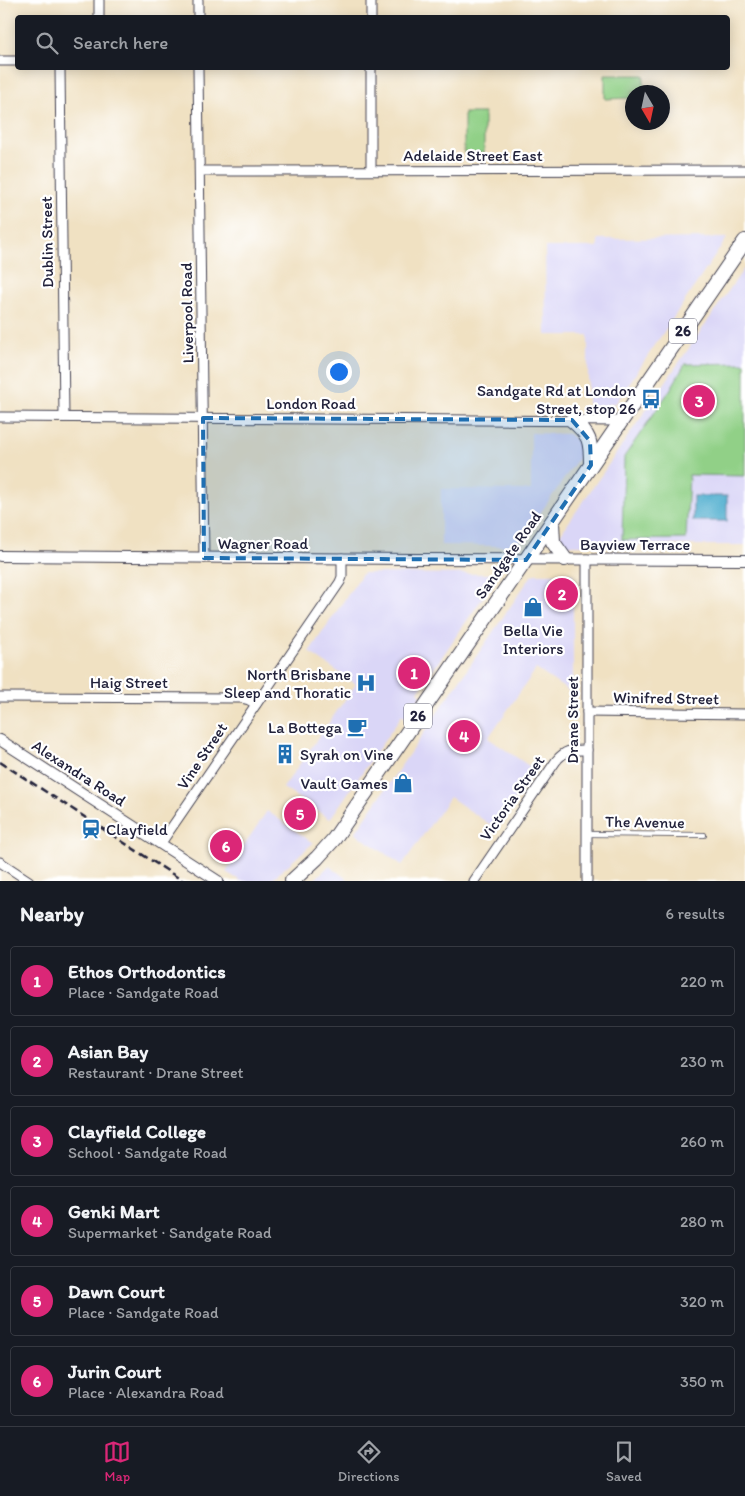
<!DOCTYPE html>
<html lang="en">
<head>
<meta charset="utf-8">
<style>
	body { margin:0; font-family:Itim,sans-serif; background:#20242c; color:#f1f3f6 }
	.compass { position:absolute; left:625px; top:85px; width:45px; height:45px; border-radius:50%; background:#171b24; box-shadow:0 2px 12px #0003; rotate:171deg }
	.you { position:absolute; left:338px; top:371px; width:18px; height:18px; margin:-12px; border:4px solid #fff; border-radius:50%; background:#1a73e8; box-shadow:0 0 0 8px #1a73e833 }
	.badge { display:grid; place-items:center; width:32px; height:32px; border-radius:50%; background:#db2777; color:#fff; font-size:16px; font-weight:700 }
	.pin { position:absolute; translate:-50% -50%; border:2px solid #fff; box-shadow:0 1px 5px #0006 }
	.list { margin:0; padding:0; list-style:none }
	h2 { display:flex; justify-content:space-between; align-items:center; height:65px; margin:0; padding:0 20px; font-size:21px }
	h2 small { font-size:16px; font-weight:400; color:#9ea1a6 }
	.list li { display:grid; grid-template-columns:32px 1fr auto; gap:15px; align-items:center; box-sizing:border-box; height:70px; margin:0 10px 10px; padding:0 10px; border:1px solid #363941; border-radius:5px }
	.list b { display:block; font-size:19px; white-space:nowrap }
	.list p { margin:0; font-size:16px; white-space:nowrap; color:#9ea1a6 }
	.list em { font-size:16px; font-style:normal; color:#9ea1a6 }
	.icon { flex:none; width:28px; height:28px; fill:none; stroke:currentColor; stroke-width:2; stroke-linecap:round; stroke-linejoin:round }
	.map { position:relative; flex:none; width:745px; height:881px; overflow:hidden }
	.search { position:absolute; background:#171b24; box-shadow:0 2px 12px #0003; left:15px; right:15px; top:15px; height:55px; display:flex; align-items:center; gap:12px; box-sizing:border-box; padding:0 18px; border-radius:5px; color:#9ea1a6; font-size:19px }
	.sheet { height:545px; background:#171b24 }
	nav { display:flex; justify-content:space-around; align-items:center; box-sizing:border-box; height:70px; border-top:1px solid #363941; background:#171b24; font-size:14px; color:#9ea1a6 }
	nav a { display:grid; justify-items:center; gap:2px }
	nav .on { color:#db2777 }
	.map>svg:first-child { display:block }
</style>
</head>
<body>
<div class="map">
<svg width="745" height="881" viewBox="0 0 745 881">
	<rect width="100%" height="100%" fill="#fff"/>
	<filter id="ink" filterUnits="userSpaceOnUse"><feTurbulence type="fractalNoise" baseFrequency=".02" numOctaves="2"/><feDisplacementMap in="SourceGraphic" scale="10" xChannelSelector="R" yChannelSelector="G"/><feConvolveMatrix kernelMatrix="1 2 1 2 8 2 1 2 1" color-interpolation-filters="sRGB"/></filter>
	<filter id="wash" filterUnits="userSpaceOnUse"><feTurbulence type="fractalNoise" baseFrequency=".0096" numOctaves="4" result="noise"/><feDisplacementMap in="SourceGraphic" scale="20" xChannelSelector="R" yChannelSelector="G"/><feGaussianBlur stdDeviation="1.12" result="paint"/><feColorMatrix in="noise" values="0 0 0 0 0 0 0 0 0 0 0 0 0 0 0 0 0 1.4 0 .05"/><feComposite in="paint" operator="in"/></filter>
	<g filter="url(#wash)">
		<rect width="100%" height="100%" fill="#f0e1c2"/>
		<g fill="#dad6f7">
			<polygon points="727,238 616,403 606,405 588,406 588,335 546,335 545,247 598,247 598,239"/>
			<polygon points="745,267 745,545 565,545 561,542 560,535"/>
			<polygon points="531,433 568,434 576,440 580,447 579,457 523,538 516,543 506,546 441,545 441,489 531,490"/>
			<polygon points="364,573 494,574 495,580 419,690 418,692 421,695 406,718 402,715 330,819 283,788 356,684 309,652 362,574"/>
			<polygon points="535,574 573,574 573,694 536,669 488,738 535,770 495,828 450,797 402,865 355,833 532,575"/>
			<polygon points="267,811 313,843 270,881 241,881 226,872"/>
			<polygon points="329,866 350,881 313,881"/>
		</g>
		<g fill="#91d087" stroke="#5a7961">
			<polygon points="605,75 644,75 644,92 632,92 632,98 605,99"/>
			<rect x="464" y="113" width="20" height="40"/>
			<polygon points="745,363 745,476 689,475 686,539 622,540 624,457 670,390 685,364"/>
		</g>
		<rect fill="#50aecf" stroke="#396885" x="693" y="496" width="34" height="25"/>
	</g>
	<g filter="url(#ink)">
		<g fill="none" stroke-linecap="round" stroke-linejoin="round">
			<defs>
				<polyline id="service" points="587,834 704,835"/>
				<g id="minor">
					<polyline points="99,0 99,18"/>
					<polyline points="371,0 371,18"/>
					<polyline points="198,18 198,0"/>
					<polyline points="0,61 18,61"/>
					<polyline points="60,68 64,417"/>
					<polyline points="198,68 204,558"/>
					<polyline points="371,68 371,170"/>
					<polyline points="200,171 745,170"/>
					<polyline points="0,417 621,421"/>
					<polyline points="0,697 241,698 249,700 256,704"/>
					<polyline points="587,712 745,714"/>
					<polyline points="161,843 340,582 342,577 342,558"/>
					<polyline points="0,862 29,881"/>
					<path d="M474,881L556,761C566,749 572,750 587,750"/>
					<polyline points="587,881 587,559"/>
				</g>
				<g id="tertiary">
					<polyline points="0,556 416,559 745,560"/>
					<polyline points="0,740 218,881"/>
				</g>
				<g id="trunk">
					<path d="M572,420C590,435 591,441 591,464"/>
					<polyline points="552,522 553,542 565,559"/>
					<polyline points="292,881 317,858 334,839 745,241"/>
				</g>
			</defs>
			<use href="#service" stroke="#413f4f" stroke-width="6"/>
			<use href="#minor" stroke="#413f4f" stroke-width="11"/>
			<use href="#tertiary" stroke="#413f4f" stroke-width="12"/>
			<use href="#trunk" stroke="#413f4f" stroke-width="16"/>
			<use href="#service" stroke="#fff" stroke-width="4.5"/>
			<use href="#minor" stroke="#fff" stroke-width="9"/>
			<use href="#tertiary" stroke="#fff" stroke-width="10"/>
			<use href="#trunk" stroke="#fff" stroke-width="14"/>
			<polyline stroke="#22223b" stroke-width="2.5" stroke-dasharray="8 4" stroke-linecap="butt" points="0,762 183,881"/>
		</g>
	</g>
	<path fill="#1f6fb2" fill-opacity="0.2" stroke="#1f6fb2" stroke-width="4" stroke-dasharray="10 6" stroke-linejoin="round" d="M203,418L572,420L590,441L591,465L526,560L204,558Z"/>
	<defs>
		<symbol id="bus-bare" viewBox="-9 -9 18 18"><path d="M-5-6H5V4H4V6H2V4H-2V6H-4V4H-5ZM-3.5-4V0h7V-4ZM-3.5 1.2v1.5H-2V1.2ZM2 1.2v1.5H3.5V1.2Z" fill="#1f6fb2" stroke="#fff" stroke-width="2.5" paint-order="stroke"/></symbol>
		<symbol id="shop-bare" viewBox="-9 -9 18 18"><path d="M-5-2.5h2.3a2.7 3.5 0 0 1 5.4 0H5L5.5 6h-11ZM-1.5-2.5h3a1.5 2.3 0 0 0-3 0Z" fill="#1f6fb2" stroke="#fff" stroke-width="2.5" paint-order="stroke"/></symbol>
		<symbol id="hospital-bare" viewBox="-9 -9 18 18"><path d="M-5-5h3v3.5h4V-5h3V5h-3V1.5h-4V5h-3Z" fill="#1f6fb2" stroke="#fff" stroke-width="2.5" paint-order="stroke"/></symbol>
		<symbol id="cafe-bare" viewBox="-9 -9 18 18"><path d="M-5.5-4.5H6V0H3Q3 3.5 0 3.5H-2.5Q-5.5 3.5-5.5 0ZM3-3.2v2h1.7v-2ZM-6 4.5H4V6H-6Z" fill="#1f6fb2" stroke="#fff" stroke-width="2.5" paint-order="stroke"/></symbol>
		<symbol id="building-bare" viewBox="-9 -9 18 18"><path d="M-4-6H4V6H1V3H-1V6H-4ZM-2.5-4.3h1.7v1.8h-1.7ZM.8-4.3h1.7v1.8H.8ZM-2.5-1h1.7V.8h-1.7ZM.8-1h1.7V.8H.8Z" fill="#1f6fb2" stroke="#fff" stroke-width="2.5" paint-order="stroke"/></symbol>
		<symbol id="station-bare" viewBox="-9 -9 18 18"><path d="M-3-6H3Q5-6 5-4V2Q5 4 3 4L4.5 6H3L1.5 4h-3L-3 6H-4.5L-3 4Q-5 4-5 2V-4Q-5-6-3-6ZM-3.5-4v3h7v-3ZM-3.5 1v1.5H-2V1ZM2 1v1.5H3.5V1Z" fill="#1f6fb2" stroke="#fff" stroke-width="2.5" paint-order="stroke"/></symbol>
	</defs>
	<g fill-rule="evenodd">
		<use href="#bus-bare" x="637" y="385" width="28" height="28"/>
		<use href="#shop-bare" x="519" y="593" width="28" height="28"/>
		<use href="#hospital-bare" x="352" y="669" width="28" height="28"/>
		<use href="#cafe-bare" x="343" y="713" width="28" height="28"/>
		<use href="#building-bare" x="271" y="740" width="28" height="28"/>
		<use href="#shop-bare" x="389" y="769" width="28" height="28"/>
		<use href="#station-bare" x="77" y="815" width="28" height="28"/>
	</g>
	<g text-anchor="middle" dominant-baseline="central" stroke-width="4.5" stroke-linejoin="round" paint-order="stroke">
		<g fill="#fff" stroke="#646476" stroke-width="1">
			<rect x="669" y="318.5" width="28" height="25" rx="4"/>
			<rect x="404" y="703.5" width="28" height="25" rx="4"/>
		</g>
		<g font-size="15" font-weight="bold" fill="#22223b">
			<text x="683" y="331">26</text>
			<text x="418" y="716">26</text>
		</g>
		<g font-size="16" fill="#22223b" stroke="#fff">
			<text x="473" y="155">Adelaide Street East</text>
			<text transform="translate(47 242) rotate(-91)">Dublin Street</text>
			<text transform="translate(187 313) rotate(-91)">Liverpool Road</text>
			<text x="311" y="403">London Road</text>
			<text x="263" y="543">Wagner Road</text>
			<text x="635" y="544">Bayview Terrace</text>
			<text transform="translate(508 555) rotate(-55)">Sandgate Road</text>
			<text x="129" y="682">Haig Street</text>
			<text transform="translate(666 698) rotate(1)">Winifred Street</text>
			<text transform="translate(572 720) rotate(-90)">Drane Street</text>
			<text transform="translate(202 756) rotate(-56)">Vine Street</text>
			<text transform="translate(79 773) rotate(33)">Alexandra Road</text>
			<text transform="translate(512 798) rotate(-55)">Victoria Street</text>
			<text transform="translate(645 822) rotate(1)">The Avenue</text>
		</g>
		<g font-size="16" fill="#22223b" stroke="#fff" text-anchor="end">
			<text x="636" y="390">Sandgate Rd at London<tspan x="636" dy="18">Street, stop 26</tspan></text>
			<text x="533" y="630" text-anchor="middle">Bella Vie<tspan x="533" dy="18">Interiors</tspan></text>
			<text x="351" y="674">North Brisbane<tspan x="351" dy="18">Sleep and Thoratic</tspan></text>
			<text x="342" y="727">La Bottega</text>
			<text x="300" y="754" text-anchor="start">Syrah on Vine</text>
			<text x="388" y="783">Vault Games</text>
			<text x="106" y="829" text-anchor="start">Clayfield</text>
		</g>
	</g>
</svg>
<svg class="compass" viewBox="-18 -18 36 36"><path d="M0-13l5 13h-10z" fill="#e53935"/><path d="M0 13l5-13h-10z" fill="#9ea1a6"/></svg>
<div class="you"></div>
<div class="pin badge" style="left:414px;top:673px">1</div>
<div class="pin badge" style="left:562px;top:594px">2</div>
<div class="pin badge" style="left:699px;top:401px">3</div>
<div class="pin badge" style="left:464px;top:736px">4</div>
<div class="pin badge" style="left:300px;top:814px">5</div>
<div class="pin badge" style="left:226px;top:846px">6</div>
<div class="search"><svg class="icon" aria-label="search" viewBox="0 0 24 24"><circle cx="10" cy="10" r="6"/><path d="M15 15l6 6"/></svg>Search here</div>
</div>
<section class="sheet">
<h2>Nearby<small>6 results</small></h2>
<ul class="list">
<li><span class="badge">1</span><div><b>Ethos Orthodontics</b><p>Place · Sandgate Road</p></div><em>220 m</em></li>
<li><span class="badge">2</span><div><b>Asian Bay</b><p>Restaurant · Drane Street</p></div><em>230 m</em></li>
<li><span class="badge">3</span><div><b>Clayfield College</b><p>School · Sandgate Road</p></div><em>260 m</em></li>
<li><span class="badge">4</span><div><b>Genki Mart</b><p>Supermarket · Sandgate Road</p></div><em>280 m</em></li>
<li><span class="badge">5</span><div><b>Dawn Court</b><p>Place · Sandgate Road</p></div><em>320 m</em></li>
<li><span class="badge">6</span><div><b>Jurin Court</b><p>Place · Alexandra Road</p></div><em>350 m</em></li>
</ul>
</section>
<nav>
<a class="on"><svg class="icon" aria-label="map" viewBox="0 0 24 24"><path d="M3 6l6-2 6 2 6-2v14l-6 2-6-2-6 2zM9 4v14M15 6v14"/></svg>Map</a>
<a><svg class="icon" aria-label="directions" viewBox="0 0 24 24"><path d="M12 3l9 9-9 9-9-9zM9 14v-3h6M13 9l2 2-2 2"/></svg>Directions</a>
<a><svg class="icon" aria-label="saved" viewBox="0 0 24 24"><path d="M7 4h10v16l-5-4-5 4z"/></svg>Saved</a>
</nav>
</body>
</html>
